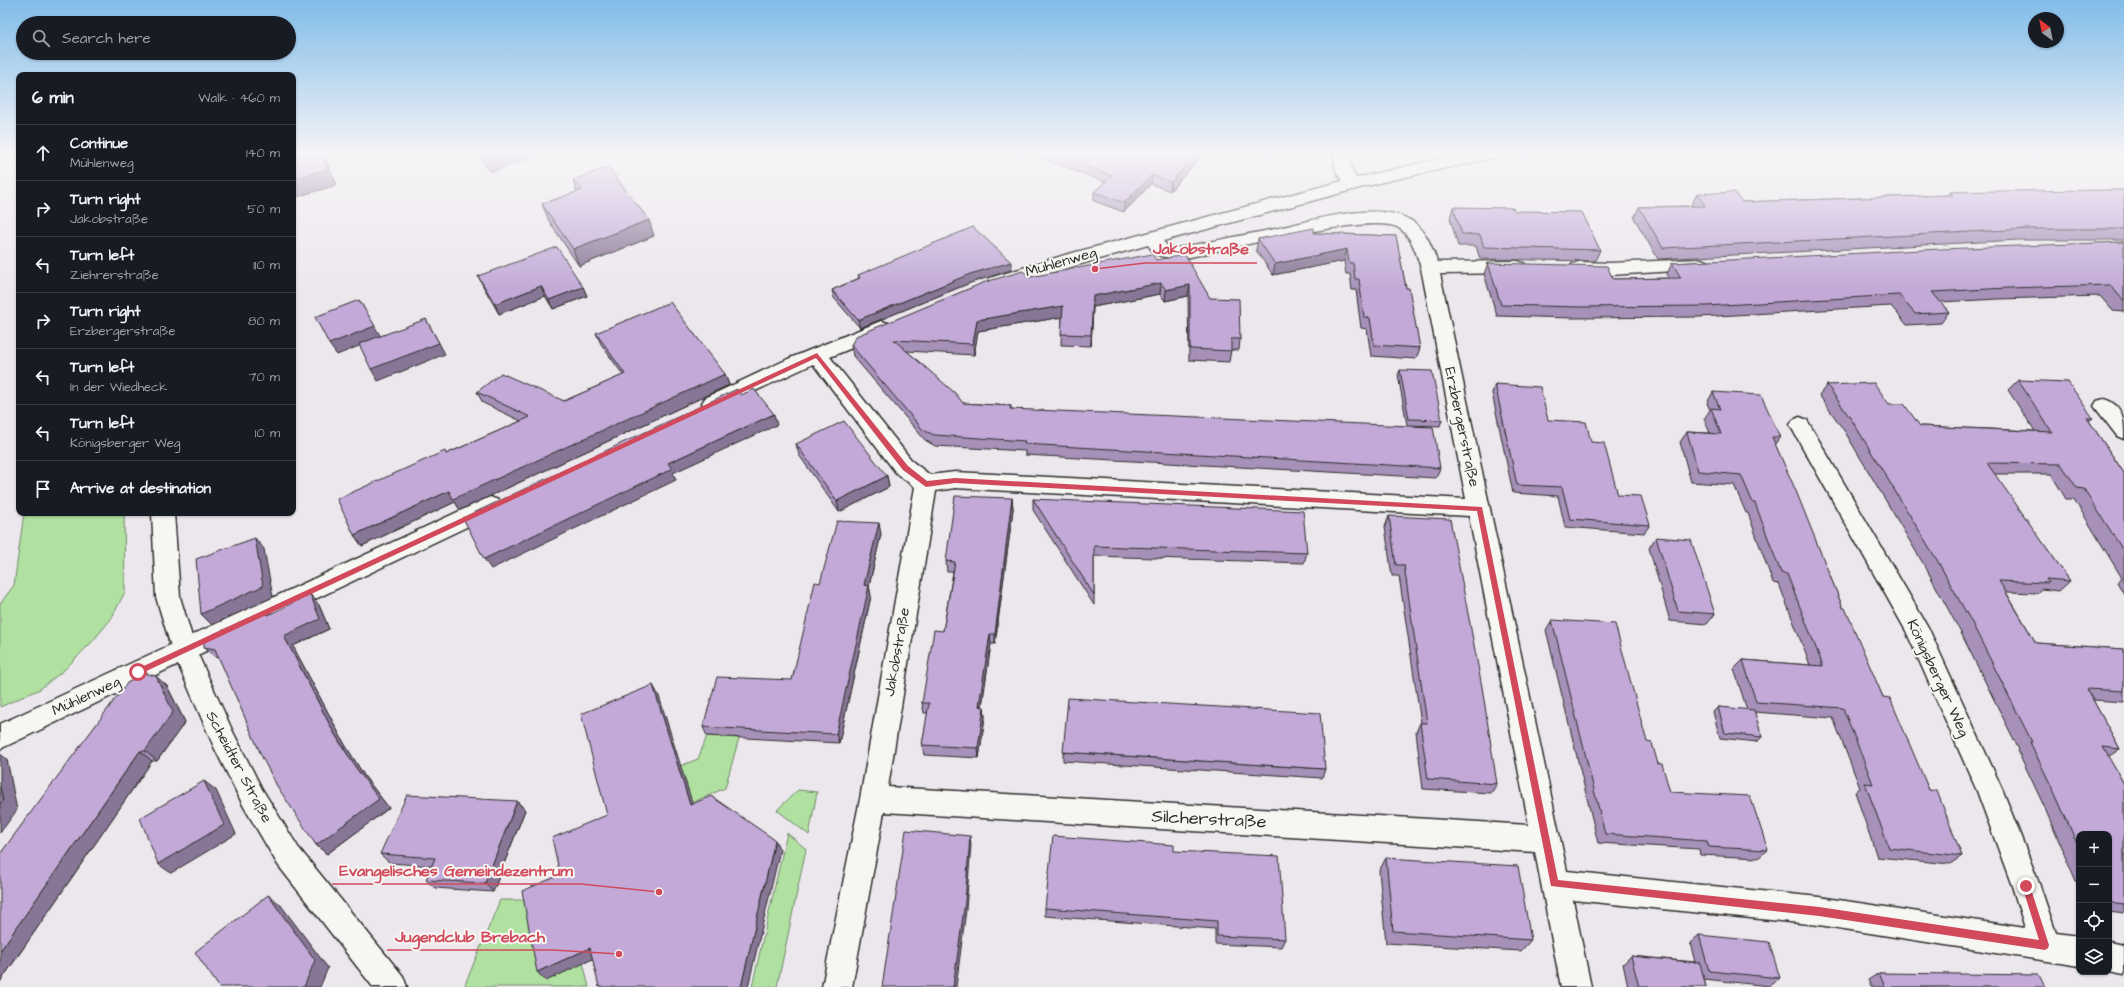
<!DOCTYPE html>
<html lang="en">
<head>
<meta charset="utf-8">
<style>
	body { margin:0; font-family:"Architects Daughter",sans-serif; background:#242831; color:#f1f3f6 }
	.controls { position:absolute; right:12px; bottom:12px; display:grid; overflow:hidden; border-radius:8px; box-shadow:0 1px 3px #0004 }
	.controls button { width:36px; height:36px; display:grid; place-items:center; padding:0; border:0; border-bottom:1px solid #363941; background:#171b24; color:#f1f3f6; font:20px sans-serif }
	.compass { position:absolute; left:2028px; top:12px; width:36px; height:36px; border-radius:50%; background:#171b24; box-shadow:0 1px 3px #0004; rotate:328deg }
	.stop { position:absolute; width:12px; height:12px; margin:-9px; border:3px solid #d1495b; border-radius:50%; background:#fff }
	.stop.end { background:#d1495b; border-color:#fff; box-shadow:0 1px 4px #0008 }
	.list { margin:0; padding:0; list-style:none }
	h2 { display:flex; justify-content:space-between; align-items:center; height:52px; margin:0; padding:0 16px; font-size:17px }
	h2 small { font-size:13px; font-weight:400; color:#9ea1a6 }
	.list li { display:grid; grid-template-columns:26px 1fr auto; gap:12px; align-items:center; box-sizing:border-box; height:56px; padding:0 16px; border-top:1px solid #363941 }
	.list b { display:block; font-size:15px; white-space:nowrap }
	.list p { margin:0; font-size:13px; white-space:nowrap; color:#9ea1a6 }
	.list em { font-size:13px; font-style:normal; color:#9ea1a6 }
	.icon { flex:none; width:22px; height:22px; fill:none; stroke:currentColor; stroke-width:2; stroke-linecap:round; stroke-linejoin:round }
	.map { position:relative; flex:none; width:2124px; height:987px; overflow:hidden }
	.search { position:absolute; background:#171b24; box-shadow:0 1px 3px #0004; left:16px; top:16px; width:280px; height:44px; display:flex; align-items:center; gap:10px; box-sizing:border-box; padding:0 14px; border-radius:22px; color:#9ea1a6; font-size:15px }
	.panel { position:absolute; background:#171b24; box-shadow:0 1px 3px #0004; left:16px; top:72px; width:280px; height:444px; border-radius:8px }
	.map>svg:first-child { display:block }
</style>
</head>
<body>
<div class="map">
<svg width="2124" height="987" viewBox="0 0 2124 987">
	<rect width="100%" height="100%" fill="#ece7ed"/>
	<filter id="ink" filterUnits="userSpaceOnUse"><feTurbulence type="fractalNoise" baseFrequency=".025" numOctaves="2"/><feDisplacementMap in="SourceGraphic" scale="8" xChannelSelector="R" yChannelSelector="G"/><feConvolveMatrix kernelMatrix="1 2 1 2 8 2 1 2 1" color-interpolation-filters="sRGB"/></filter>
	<g filter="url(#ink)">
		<g fill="#b0e1a1" stroke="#6e8666">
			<polygon points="24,513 124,513 125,592 111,619 92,642 64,670 40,689 0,707 0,604 14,585"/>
			<polygon points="707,736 739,738 725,788 669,813 688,792 680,766 698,759"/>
			<polygon points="798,790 817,792 809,835 777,810"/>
			<polygon points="787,833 806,849 777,987 752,987"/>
			<polygon points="500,900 530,900 583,963 589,987 464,987"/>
		</g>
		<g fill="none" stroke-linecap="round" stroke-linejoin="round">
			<defs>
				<g id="minor">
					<path d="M1333,153H1349L1352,171L1356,178L1465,153H1499L1497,157L1382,182L1163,241L1167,246L1177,248C1210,242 1243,235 1275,229C1312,221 1375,200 1410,220C1425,228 1432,246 1437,262L1517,261L1524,263L1526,267L1524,271L1517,273L1440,274L1567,871L1819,897L2025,928L2012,886L1977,791L1906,631L1790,425L1793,420L1800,417L1807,420L1928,627L2003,791L2040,886L2056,933L2079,936V966L1819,925L1573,900L1591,987H1561L1535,852L884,812L852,987H822L860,799L915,487L897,474L813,364L719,408L712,410L705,408L702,403L705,398L788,359L881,321L888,323L891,328L888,333L830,357L913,462L930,475L955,472L1466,499L1421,268C1416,253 1412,235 1397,227C1369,213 1215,252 1177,260L1155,254L1148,245L997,288L990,286L988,282L990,278L1065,255L1342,181L1336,171ZM955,488L1469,516L1529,825L888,787L936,491Z"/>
					<polygon points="1701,259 1707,261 1710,265 1707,269 1610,275 1572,272 1570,268 1572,264 1579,262 1610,263"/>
					<path d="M2104,399C2124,405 2124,421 2124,439L2117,436L2094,406L2097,401Z"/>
					<polygon points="490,497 498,500 501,506 498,512 0,749 0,724"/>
					<polygon points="2109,941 2124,944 2124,974 2109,971"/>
				</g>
				<polygon id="major" points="152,513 174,513 180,597 196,650 233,732 262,789 298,847 403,976 407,987 373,987 278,865 244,807 214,747 172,650 156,597"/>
			</defs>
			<use href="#minor" stroke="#2b2b2b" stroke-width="3"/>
			<use href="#major" stroke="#2b2b2b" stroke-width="3"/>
			<use href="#minor" fill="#f6f6f2" fill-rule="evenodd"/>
			<use href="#major" fill="#f6f6f2" fill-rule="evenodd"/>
		</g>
		<g fill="#a791b9" stroke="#2b2b2b">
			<polygon points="476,153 544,153 490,172"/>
			<polygon points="1033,153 1204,153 1170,191 1151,184 1124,212 1094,201 1094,192 1105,182 1033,155"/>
			<polygon points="573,180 654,236 579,266 549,221 542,204 577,192"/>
			<polygon points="2124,190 2124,240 2019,240 1658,259 1634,218 1639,207 1692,206 1691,205 1697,194 1742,202 1948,195 1950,192"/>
			<polygon points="1453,207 1515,211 1600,250 1595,261 1480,259 1476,246 1458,246 1450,218"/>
			<polygon points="1314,233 1396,236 1406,288 1420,348 1416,359 1371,356 1367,329 1361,328 1356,290 1352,290 1350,274 1346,274 1344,261 1273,275 1256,250 1258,239"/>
			<polygon points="2124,242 2124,312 2113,311 2100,296 1999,299 1940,302 1949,312 1941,323 1907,325 1891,306 1700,317 1573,318 1497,316 1484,274 1488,263 1613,279 1669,278 1667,274 1672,263"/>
			<polygon points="1156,260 1210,298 1240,339 1239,350 1231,350 1229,362 1189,360 1188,296 1165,301 1160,294 1093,307 1091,346 1061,345 1062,317 978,331 974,355 907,351 963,403 1011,406 1011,409 1440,468 1436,478 1025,455 1025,451 935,446 925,440 853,356 851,345 1030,277"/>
			<polygon points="1011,270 970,283 860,328 834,298 832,290 859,278 858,275"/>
			<polygon points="478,276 583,287 587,296 553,309 545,296 499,314 483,286"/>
			<polygon points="596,333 725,374 729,385 460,510 455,502 362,546 354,535 446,454 521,421 483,403 477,392 564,401 623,375 601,344"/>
			<polygon points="1400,370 1442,420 1440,426 1407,425 1398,375"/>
			<polygon points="2018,380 2093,418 2089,421 2124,473 2124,594 2117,582 2122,578 2074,499 2066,499 2051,474 1994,474 2070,581 2059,591 2041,589 2037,593 2006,592 2036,643 2124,649 2124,702 2093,700 2120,749 2108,757 2124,784 2124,914 2109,912 2109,834 2079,834 2079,888 2043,804 2018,751 2019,750 1961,633 1927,570 1845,432 1819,395 1827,385 1889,404 1920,426 2035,431 2008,390"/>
			<polygon points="1495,384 1548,420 1591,442 1618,495 1650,525 1644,533 1565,527 1558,496 1513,493 1492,393"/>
			<polygon points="1713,392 1780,437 1775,444 1843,608 1883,697 1962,856 1950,864 1877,857 1855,792 1860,788 1833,718 1754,712 1762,737 1757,742 1720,738 1713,712 1718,707 1747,710 1734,669 1743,660 1810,665 1779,584 1773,583 1748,513 1746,513 1734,485 1691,482 1680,442 1687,432 1710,433 1704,419 1710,410 1707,403"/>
			<polygon points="796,444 887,476 889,487 839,512 799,455"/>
			<polygon points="1012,498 1013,509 995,644 991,644 982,707 984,707 985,717 979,758 924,755 922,745 928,713 924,713 922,703 943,631 953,572 947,572 946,561"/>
			<polygon points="1033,499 1307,553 1304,563 1094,556 1094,605 1033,510"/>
			<polygon points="1389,516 1497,784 1491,793 1423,789 1416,732 1420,723 1421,723 1399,576 1392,576 1385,527"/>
			<polygon points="881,534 869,586 871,596 839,743 707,736 703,727 792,680 820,583"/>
			<polygon points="1656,537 1715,614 1707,624 1670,621 1649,548"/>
			<polygon points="319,605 329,629 293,646 344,743 365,777 389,808 327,854 316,845 219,658 215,657 204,647 270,613"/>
			<polygon points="1552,620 1647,742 1658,764 1670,792 1768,850 1758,858 1700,855 1699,849 1598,843 1546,630"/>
			<polygon points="167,686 185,722 157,761 152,761 0,982"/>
			<polygon points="1063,752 1325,769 1322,778 1063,761"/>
			<polygon points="517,801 525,810 493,892 435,888 426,880 432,866 390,863 380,854"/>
			<polygon points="1174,851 1285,939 1281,947 1215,944 1215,929 1045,916 1045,908"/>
			<polygon points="1386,858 1531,940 1521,951 1386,943 1379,871"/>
			<polygon points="1699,935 1780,978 1769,986 1704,979 1706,987 1628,987 1623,964 1631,956 1695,962 1690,943"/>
			<polygon points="1879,973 2045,987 1871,987 1868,980"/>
		</g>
		<g fill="#887696" stroke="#2b2b2b">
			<polygon points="321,153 323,153 337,185 293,198 293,179"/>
			<polygon points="491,153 544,153 490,172 483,156"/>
			<polygon points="1197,153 1204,153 1170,191 1171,182"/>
			<polygon points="1152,175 1151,184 1124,212 1124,203"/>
			<polygon points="649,220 654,236 579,266 573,249"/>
			<polygon points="1347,249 1344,261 1273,275 1275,264"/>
			<polygon points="1011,262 1011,270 970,283 860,328 858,320 970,274"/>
			<polygon points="1161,283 1160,294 1093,307 1091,346 1093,296"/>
			<polygon points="1190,285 1188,296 1165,301 1166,290"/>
			<polygon points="541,286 545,296 499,314 495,304"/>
			<polygon points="583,287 587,296 553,309 549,300"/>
			<polygon points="359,300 381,337 337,355 329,344"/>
			<polygon points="1063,306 1063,317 978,331 974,355 973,344 977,320"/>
			<polygon points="426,319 445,354 378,381 371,369"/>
			<polygon points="725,374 729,385 460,510 455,502 362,546 354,535 449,491"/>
			<polygon points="774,414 777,425 673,473 676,480 491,569 484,559 668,463"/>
			<polygon points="887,476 889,487 839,512 837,501"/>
			<polygon points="1012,498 1013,509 995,644 995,634"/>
			<polygon points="879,523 881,534 869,586 871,596 839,743 836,734 864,585"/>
			<polygon points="255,538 264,549 273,597 212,625 201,614"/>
			<polygon points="310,594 319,605 329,629 293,646 344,743 365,777 389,808 327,854 316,845 356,768 334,733 284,636"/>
			<polygon points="990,634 991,644 980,716 979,706"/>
			<polygon points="156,676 167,686 185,722 157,761 145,751"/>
			<polygon points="653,685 659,696 696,815 690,805"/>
			<polygon points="984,707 985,717 979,758 978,748"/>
			<polygon points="140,751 152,761 0,982 0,951"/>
			<polygon points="0,754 7,759 17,810 0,833"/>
			<polygon points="204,781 216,790 236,834 171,873 158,864"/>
			<polygon points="517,801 525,810 493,892 485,883"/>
			<polygon points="970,836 971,845 966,910 956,987 953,987"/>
			<polygon points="775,840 780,850 748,987 741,987"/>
			<polygon points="268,895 280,904 328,968 320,987 304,987"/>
			<polygon points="590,948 597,957 546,981 537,972"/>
		</g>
		<g fill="#c2a9d7" stroke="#2b2b2b">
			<polygon points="293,153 321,153 328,169 293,179"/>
			<polygon points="481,153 491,153 483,156"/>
			<polygon points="1051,153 1197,153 1171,182 1152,175 1124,203 1094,192 1112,176"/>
			<polygon points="608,167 649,220 573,249 542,204 582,190 573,180"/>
			<polygon points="2124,190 2124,229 2028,229 1663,248 1639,207 1705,206 1697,194 1734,192 1742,202 1953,195 1950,192 2000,191"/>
			<polygon points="1453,207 1513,208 1515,211 1582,212 1600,250 1484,247 1480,235 1462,234"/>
			<polygon points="973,227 1011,262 970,274 858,320 832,290 860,278 858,275"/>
			<polygon points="1314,228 1314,233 1396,236 1406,288 1409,288 1420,348 1374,345 1370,318 1364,317 1359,279 1355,279 1353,263 1349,263 1347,249 1275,264 1258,239"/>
			<polygon points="2124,242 2124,300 2123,300 2110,285 2008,288 1932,292 1949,312 1915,314 1899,295 1706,306 1578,307 1501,305 1488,263 1607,266 1613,279 1681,278 1672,263 1940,249"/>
			<polygon points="557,247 583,287 549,300 541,286 495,304 478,276"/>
			<polygon points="1152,254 1156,260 1185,255 1210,298 1239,299 1240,339 1231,339 1231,351 1190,349 1190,285 1166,290 1161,283 1093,296 1091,335 1061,334 1063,306 977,320 973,344 894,340 955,393 963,403 1011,406 1010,409 1433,427 1440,468 1024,444 1025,441 934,435 923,430 851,345 856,336 985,282 1023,271 1030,277"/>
			<polygon points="359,300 375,326 329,344 315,317"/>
			<polygon points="670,302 725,374 453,499 449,491 354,535 337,499 445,451 446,454 530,417 477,392 501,373 564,401 625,374 596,333"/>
			<polygon points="426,319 439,343 371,369 359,344"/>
			<polygon points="1400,370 1432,371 1442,420 1409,419"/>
			<polygon points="2018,380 2068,382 2093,418 2087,418 2124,473 2124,552 2084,489 2077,488 2061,464 1987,463 2070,581 2046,579 2048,583 1999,581 2036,643 2124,649 2124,691 2087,689 2120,749 2103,747 2124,784 2124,904 2109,902 2109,834 2079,834 2079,848 2056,796 2030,742 2032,742 1972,623 1937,560 1853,422 1827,385 1874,383 1889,404 1904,404 1920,426 2052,432"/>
			<polygon points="1495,384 1540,387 1548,420 1586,422 1591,442 1604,443 1618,495 1641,496 1650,525 1570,519 1562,487 1517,485"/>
			<polygon points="737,389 741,395 754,389 774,414 668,463 672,469 484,559 463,518"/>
			<polygon points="1713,392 1761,395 1780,437 1772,437 1796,491 1843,608 1845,608 1883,697 1890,698 1929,790 1937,791 1962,856 1889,848 1865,783 1873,784 1843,708 1756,702 1743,660 1823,666 1787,574 1781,573 1755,503 1753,503 1741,475 1698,471 1687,432 1721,434 1711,408 1720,409"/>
			<polygon points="844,421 887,476 837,501 796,444"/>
			<polygon points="955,496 1012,498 995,634 990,634 979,706 984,707 978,748 922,745 929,703 922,703 934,630 943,631 955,562 946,561"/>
			<polygon points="1033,499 1303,511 1307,553 1094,546 1094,595"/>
			<polygon points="1389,516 1450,519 1482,687 1497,784 1428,779 1420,723 1427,723 1415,642 1404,565 1396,565"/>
			<polygon points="837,521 879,523 864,585 869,586 836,734 703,727 717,677 792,680 815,582 820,583"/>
			<polygon points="1656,537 1691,540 1715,614 1678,611"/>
			<polygon points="255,538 263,586 201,614 196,559"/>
			<polygon points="310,594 320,619 284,636 334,733 356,768 379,799 316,845 277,786 262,757 215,649 204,647 204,639 267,610 268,615"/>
			<polygon points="1552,620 1615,624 1647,742 1652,743 1658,764 1662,764 1670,792 1750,796 1768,850 1709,847 1707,841 1605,834"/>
			<polygon points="144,673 156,676 173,712 145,751 140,751 0,951 0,854 127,683"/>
			<polygon points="653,685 690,805 711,796 775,840 741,987 599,987 590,948 537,972 522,891 560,875 552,838 607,815 581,714"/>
			<polygon points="1068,698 1320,713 1325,769 1063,752"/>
			<polygon points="1718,707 1754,710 1762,737 1725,733"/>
			<polygon points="204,781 224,825 158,864 140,818"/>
			<polygon points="0,787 3,800 0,804"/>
			<polygon points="407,795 517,801 485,883 426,880 435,858 380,854"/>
			<polygon points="906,830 970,836 965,902 953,987 882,987"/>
			<polygon points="1053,836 1174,845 1174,851 1279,856 1285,939 1217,936 1217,921 1045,908"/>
			<polygon points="1386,858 1518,866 1531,940 1393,931"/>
			<polygon points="268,895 315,960 304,987 219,987 195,952"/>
			<polygon points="1699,935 1769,942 1780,978 1709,971"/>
			<polygon points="1631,956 1700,963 1706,987 1639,987"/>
			<polygon points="1879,973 2039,975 2045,987 1885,987"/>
		</g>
	</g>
	<linearGradient id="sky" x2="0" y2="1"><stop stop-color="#81bce8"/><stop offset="0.53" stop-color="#f6f4f7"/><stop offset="1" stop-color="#f6f4f7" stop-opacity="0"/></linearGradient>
	<rect width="2124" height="291" fill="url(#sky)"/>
	<polygon fill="#d1495b" points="817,353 908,466 927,481 955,478 1482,507 1558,880 1819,907 2039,940 2022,886 2026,882 2030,886 2049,945 2048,948 2045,950 1819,916 1551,886 1477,511 955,483 926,487 903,470 816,358 140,674 135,674 134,672 135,670"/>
	<g text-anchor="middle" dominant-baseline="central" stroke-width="4" stroke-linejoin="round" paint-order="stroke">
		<g font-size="15" fill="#2b2b2b" stroke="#f6f6f2">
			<text transform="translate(1061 262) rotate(-16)">Mühlenweg</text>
			<text transform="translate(1462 427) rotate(78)">Erzbergerstraße</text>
			<text transform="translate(897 652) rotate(-80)">Jakobstraße</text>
			<text transform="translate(1938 678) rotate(65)">Königsberger Weg</text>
			<text transform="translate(86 696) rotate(-25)">Mühlenweg</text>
			<text transform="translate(239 767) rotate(62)">Scheidter Straße</text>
		</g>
		<g font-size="18" fill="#2b2b2b" stroke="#f6f6f2">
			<text transform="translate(1209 819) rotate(3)">Silcherstraße</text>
		</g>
	</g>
	<path fill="none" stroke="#d1495b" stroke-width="1.5" d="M1095 269L1145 263H1257M659 892L581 884H332M619 954L553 950H387"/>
	<g fill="#d1495b" stroke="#f6f6f2" stroke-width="1.5">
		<circle cx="1095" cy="269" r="4"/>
		<circle cx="659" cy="892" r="4"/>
		<circle cx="619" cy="954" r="4"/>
	</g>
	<g font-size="16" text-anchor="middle" font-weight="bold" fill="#d1495b" stroke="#f6f6f2" stroke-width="4" stroke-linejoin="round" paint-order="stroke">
		<text x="1201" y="254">Jakobstraße</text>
		<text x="456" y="876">Evangelisches Gemeindezentrum</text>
		<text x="470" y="942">Jugendclub Brebach</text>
	</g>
</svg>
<div class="controls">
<button>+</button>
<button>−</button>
<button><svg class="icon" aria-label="locate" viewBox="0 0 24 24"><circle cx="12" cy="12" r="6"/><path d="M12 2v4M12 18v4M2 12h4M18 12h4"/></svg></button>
<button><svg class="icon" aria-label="layers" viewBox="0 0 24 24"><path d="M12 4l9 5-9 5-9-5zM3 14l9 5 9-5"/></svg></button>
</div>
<svg class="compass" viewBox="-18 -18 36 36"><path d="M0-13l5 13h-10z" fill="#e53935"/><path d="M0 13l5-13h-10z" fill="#9ea1a6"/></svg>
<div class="stop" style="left:138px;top:672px"></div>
<div class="stop end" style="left:2026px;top:886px"></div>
<div class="search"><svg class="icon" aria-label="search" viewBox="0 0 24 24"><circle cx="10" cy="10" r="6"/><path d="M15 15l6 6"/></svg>Search here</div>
<section class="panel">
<h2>6 min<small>Walk · 460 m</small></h2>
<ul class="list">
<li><svg class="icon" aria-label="ahead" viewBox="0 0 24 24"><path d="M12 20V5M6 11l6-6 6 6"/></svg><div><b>Continue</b><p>Mühlenweg</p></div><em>140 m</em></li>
<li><svg class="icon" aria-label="right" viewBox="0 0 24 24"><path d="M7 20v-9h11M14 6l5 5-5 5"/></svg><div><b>Turn right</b><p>Jakobstraße</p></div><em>50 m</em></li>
<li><svg class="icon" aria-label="left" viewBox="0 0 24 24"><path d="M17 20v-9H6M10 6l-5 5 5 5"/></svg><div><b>Turn left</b><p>Ziehrerstraße</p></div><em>110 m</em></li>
<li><svg class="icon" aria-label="right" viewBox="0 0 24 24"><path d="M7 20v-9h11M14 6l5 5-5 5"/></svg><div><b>Turn right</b><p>Erzbergerstraße</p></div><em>80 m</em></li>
<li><svg class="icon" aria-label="left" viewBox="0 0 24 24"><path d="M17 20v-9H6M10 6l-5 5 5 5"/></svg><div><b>Turn left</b><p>In der Wiedheck</p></div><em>70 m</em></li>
<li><svg class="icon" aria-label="left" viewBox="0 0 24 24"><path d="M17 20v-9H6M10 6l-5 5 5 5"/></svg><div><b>Turn left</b><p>Königsberger Weg</p></div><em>10 m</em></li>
<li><svg class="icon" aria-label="arrive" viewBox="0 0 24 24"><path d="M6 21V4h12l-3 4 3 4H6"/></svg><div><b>Arrive at destination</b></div></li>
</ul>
</section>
</div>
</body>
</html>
